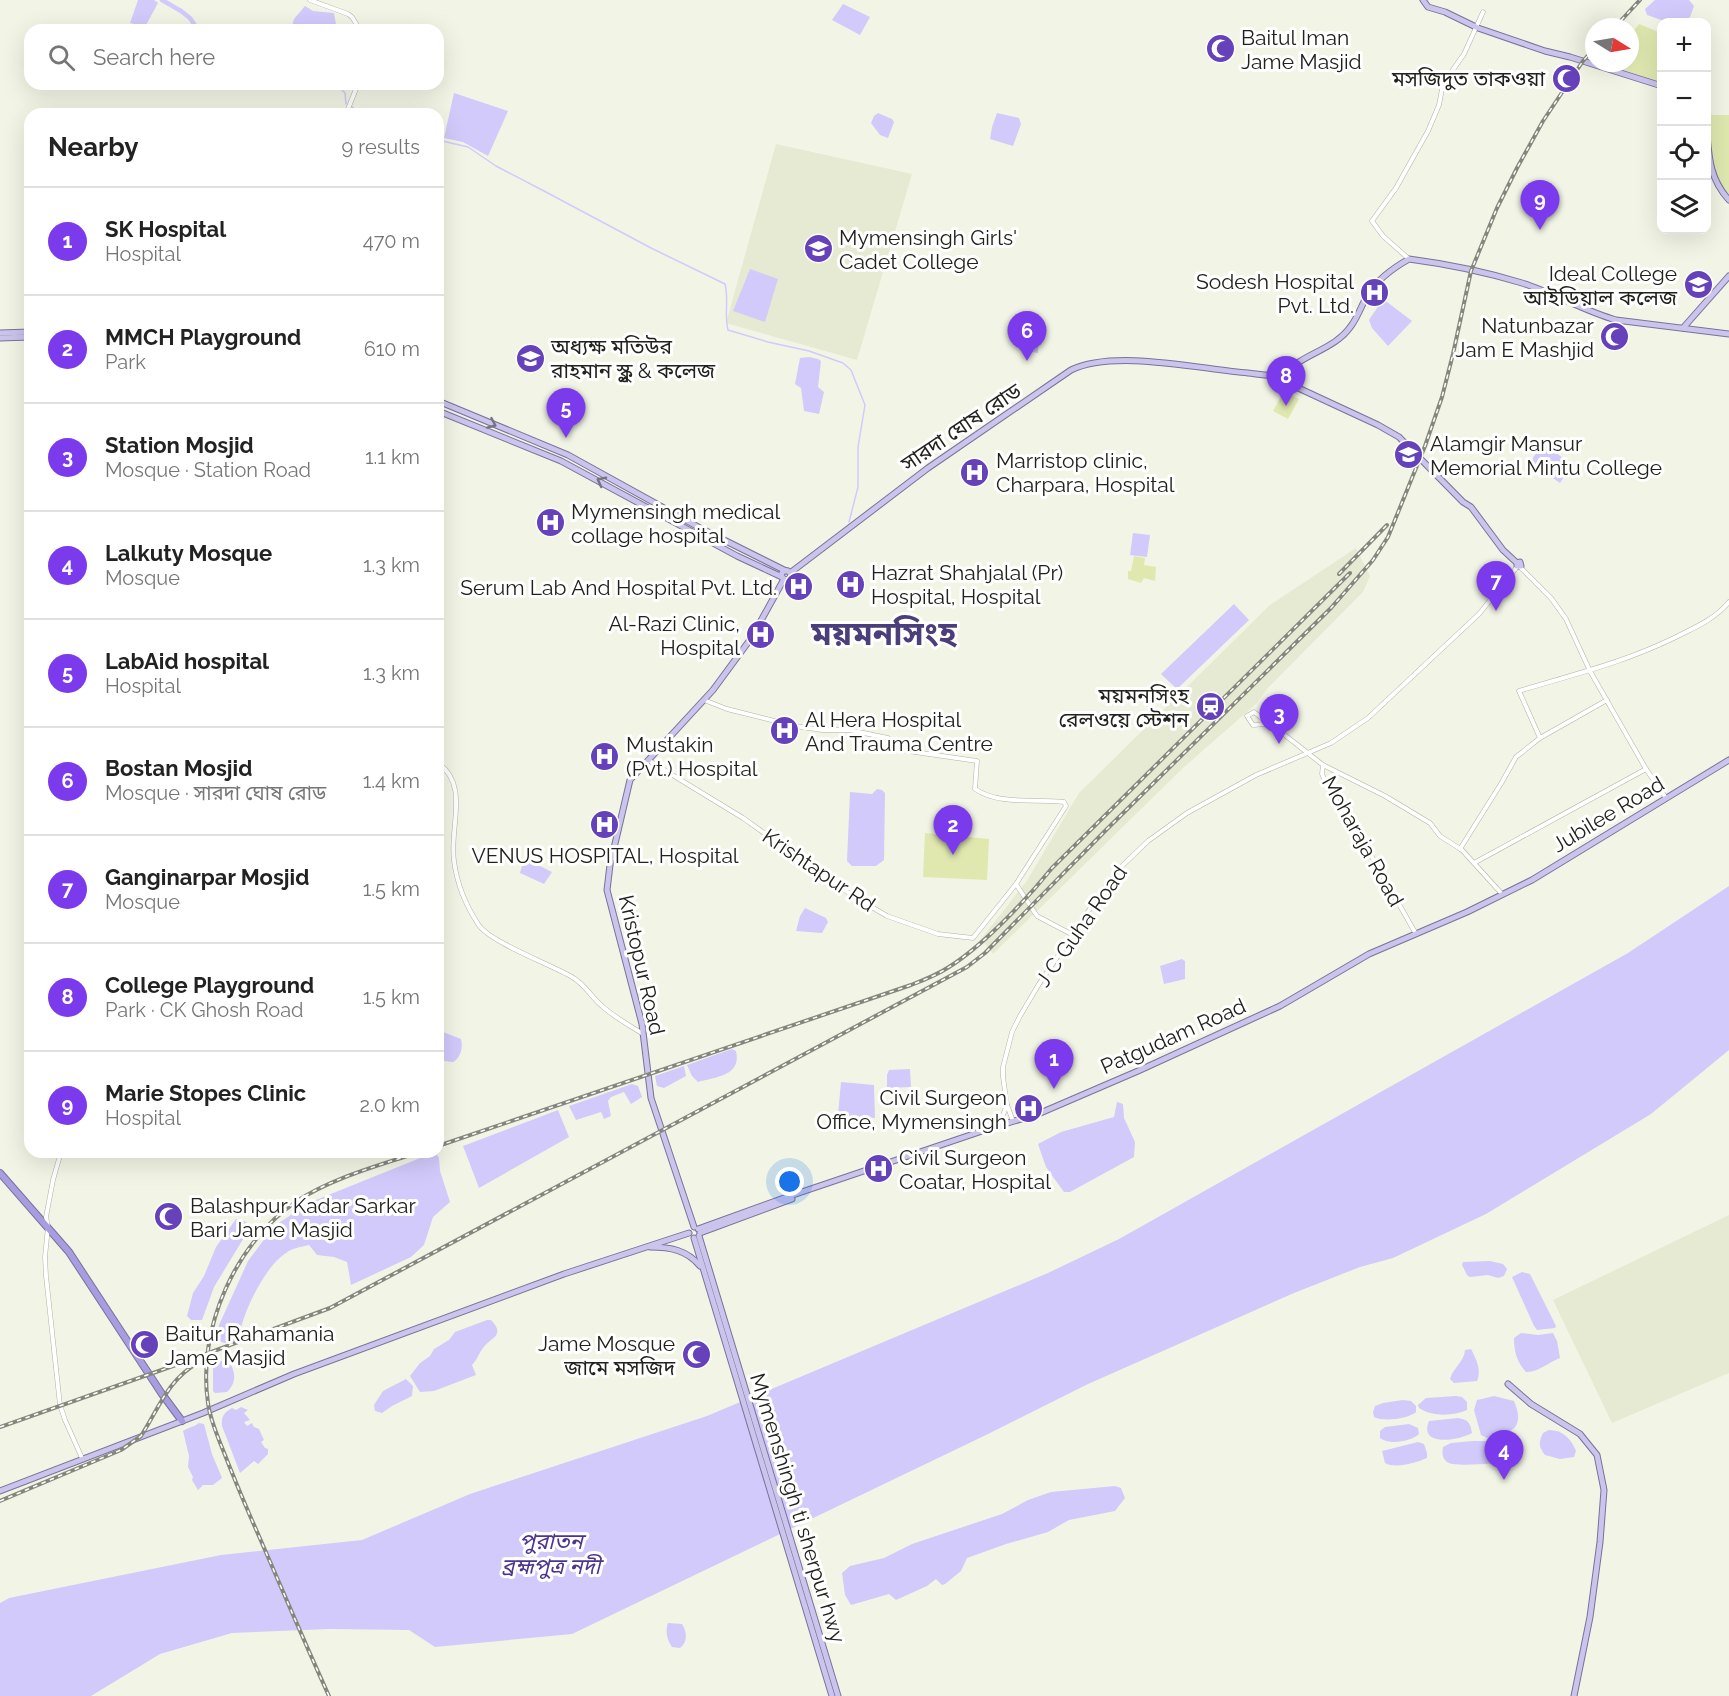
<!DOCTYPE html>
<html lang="en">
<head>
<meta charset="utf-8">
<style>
	body { margin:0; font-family:Raleway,"Noto Sans Bengali",sans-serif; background:#f2f2f2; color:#222 }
	.controls { position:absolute; right:18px; top:18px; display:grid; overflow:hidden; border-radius:12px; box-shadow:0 6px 24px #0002 }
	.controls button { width:54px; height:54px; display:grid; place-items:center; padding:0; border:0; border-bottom:2px solid #e0e0e0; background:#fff; color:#222; font:30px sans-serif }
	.compass { position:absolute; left:1585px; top:18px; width:54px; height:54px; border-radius:50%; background:#fff; box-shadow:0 6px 24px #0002; rotate:101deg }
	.you { position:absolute; left:790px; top:1182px; width:21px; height:21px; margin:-15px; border:4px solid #fff; border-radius:50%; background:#1a73e8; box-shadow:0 0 0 9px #1a73e833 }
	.badge { display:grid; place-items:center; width:39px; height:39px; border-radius:50%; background:#7c3aed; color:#fff; font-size:20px; font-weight:700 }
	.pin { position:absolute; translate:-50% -50px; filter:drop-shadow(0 2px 3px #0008) }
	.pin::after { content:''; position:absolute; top:32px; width:21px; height:18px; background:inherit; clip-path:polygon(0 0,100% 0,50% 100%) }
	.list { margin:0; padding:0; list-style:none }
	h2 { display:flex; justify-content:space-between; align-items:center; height:78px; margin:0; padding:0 24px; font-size:26px }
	h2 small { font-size:20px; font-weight:400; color:#767676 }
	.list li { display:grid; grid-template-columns:39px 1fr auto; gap:18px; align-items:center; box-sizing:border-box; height:108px; padding:0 24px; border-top:2px solid #e0e0e0 }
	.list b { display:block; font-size:22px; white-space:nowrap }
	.list p { margin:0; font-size:20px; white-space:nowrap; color:#767676 }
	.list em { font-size:20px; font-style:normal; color:#767676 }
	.icon { flex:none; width:33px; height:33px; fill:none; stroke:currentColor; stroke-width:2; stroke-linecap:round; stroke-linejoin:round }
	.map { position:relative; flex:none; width:1729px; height:1696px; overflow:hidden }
	.search { position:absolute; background:#fff; box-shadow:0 6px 24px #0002; left:24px; top:24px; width:420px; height:66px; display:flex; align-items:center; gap:15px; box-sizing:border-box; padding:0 21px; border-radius:18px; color:#767676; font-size:22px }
	.panel { position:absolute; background:#fff; box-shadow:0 6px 24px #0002; left:24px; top:108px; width:420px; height:1050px; border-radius:18px }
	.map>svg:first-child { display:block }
</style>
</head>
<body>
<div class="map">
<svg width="1729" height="1696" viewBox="0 0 1729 1696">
	<rect width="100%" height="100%" fill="#f2f5e5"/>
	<g fill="#e6ead2">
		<polygon points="776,144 912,174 857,360 726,323"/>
		<polygon points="1356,548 1370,576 1363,592 1268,688 1256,704 1183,768 993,954 981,939 1026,882 1079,793 1270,605"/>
		<polygon points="1729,1215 1729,1373 1612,1423 1553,1300"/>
	</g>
	<g fill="#e0e8b0">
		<polygon points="1639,24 1661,33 1661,82 1608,65 1610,63 1630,63 1630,36"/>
		<path d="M1707,115H1729V194C1707,175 1709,142 1707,115Z"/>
		<polygon points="1284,391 1299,399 1288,419 1273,411"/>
		<polygon points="1134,556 1145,558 1144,565 1156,567 1155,581 1144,578 1141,583 1128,579 1128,571 1131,571"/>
		<polygon points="925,833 989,839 987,880 923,877"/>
	</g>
	<g fill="#d1cafb">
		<polygon points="138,0 154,0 158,3 145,27 130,23"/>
		<polygon points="1655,0 1689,0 1694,6 1690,17 1684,22 1667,22 1647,15 1645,9"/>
		<polygon points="843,4 870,17 860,35 832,20"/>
		<polygon points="305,6 313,11 334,13 337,30 291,30 294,19"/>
		<polygon points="454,93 508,111 488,156 463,142 444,138"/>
		<polygon points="878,113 892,119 894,122 888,138 880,135 871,123 874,116"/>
		<polygon points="997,113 1019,118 1021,124 1013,146 990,139 992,127"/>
		<polygon points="750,269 778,279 765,322 733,311"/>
		<polygon points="1383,299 1412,321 1388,346 1372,328 1369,320"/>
		<polygon points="1022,322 1038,324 1038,353 1019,350"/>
		<polygon points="809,357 818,359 821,361 818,387 824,392 819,414 804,411 801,388 795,384 800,358"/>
		<polygon points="1543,444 1572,464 1560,483 1530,462"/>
		<polygon points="1133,533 1150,535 1147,557 1130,555"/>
		<polygon points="1234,604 1249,620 1177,689 1161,674"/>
		<polygon points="877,789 882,790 885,793 884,860 876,866 852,866 847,861 850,792 872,794"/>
		<polygon points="524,858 552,872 544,884 520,873"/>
		<polygon points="1729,886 1729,1050 1651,1114 1486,1214 1393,1258 1360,1267 1294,1293 1088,1384 988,1434 572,1634 435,1647 409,1630 329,1629 232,1633 160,1654 91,1696 0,1696 0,1603 9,1598 221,1555 362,1540 470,1494 707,1416 1048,1273 1119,1239 1628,953"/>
		<polygon points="805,908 826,918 828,922 822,933 796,931 800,916"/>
		<polygon points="1182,959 1185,961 1185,979 1164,984 1160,966"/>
		<path d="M438,1030L461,1039C463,1047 461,1058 453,1062L444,1061L438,1057Z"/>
		<path d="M732,1049L736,1051C742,1076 715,1077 698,1082L692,1076L687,1065Z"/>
		<polygon points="684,1066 686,1076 664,1088 657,1086 655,1076"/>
		<polygon points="910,1069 911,1087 887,1088 887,1075 889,1070"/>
		<polygon points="841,1082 874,1085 875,1118 838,1115"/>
		<polygon points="632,1084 638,1086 642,1097 631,1104 624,1092 611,1097 608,1101 611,1116 604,1119 601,1112 576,1120 569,1106"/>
		<polygon points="1117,1102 1123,1104 1124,1118 1135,1142 1134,1157 1070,1192 1064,1192 1046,1167 1038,1144 1061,1132 1114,1117"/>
		<polygon points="558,1110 569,1137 479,1188 463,1146"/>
		<path d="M435,1152L439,1158L440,1171L450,1202L433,1217L424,1245L411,1257L351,1285L347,1262L334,1257L317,1255L309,1245C301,1247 292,1248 286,1253C265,1266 241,1315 239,1339L231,1344L216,1341L219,1325L248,1261L274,1226L311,1202Z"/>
		<polygon points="236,1219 243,1220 251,1226 214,1287 202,1320 191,1320 187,1316 193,1293 204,1276 216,1247"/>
		<polygon points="1490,1261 1503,1264 1507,1269 1504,1276 1498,1278 1488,1275 1470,1277 1467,1275 1462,1265 1463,1262"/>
		<polygon points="1522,1272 1530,1274 1556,1326 1555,1328 1537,1330 1534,1326 1512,1277"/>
		<path d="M487,1320H491C506,1336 491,1337 483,1348C479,1353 477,1360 472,1365L476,1375L434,1391L420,1392L410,1376L420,1363L430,1356L434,1349L449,1340L455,1332Z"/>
		<path d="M1521,1333L1538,1335L1553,1333L1557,1341L1560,1358C1549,1362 1537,1373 1526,1372C1517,1362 1514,1352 1514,1338Z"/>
		<path d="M1471,1349C1476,1359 1482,1370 1477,1381L1454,1383L1450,1379C1453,1368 1464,1362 1465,1350Z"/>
		<path d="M227,1359C235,1369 238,1382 227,1392L215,1393L213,1391V1364Z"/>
		<polygon points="406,1379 413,1386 412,1396 392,1406 382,1413 375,1411 374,1405 383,1391"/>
		<path d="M1456,1396L1462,1397L1467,1402V1410C1453,1416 1432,1417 1419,1408L1418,1405L1426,1398Z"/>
		<path d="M1494,1396L1514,1401C1526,1429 1510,1434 1487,1438L1481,1435L1474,1410L1477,1400Z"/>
		<path d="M1403,1400L1411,1401L1416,1406V1412C1408,1419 1383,1422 1374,1417L1373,1412L1375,1406L1383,1403Z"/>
		<path d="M241,1407L248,1410L244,1413L250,1420L244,1422L247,1426L252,1423L254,1427L259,1429L264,1440L261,1442L265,1448L268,1449V1454L258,1464L254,1461L240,1473L222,1426C221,1416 224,1413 232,1408L236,1410Z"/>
		<path d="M1458,1418C1469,1420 1470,1423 1472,1433C1460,1440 1418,1448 1429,1421Z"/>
		<path d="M199,1423L204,1424L212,1454L222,1478L213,1485H203L198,1490L192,1480L193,1477L188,1467L189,1456L183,1431C189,1427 194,1427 199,1423Z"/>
		<path d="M1409,1424L1418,1428L1419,1434C1410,1442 1389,1445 1380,1438V1431L1385,1427Z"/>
		<path d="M1549,1430C1563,1430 1571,1439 1576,1451L1574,1457L1560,1459L1545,1455C1539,1447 1538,1443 1543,1433Z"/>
		<path d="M1473,1441H1494L1510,1447L1512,1458L1511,1461C1501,1463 1456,1467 1449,1463C1442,1460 1442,1453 1443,1447L1451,1443Z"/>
		<path d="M1418,1442L1424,1444L1427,1453V1458C1415,1463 1396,1469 1385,1463L1382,1451Z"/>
		<polygon points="1115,1486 1121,1488 1125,1498 1115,1511 1069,1520 1048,1532 1006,1544 967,1558 961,1571 945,1584 942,1585 936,1579 927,1586 896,1600 889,1594 851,1605 845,1595 842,1573 850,1566 884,1558 912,1544 1002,1514 1028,1500 1051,1492"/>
		<path d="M668,1623L682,1624C687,1632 688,1642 680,1648L672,1647C667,1640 665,1631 668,1623Z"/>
	</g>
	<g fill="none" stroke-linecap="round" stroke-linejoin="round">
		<g stroke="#d1cafb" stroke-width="1.5">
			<polyline points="312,84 341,89 345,93 346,104"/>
			<polyline points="351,106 361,114"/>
			<path d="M438,140L468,147L496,166L544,191L651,248L725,284C729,300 724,315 728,330L768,342L809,351L843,363L851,370L865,405L858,447V487L849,522"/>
		</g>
		<polyline stroke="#d1cafb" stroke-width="4.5" points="162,0 181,11 190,18 198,30"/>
		<defs>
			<g id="minor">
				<polyline points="310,0 348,14 352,17 360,30"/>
				<polyline points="346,114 358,84"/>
				<polyline points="1409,259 1383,236 1372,221 1396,188 1428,131 1439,105 1443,84 1464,54 1483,12"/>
				<polyline points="1520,567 1551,598 1566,619 1590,671 1646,769 1666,798"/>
				<path d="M704,700L727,709L795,726L822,730H849L888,738L901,750L977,761L975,789C1001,806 1035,798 1064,802L1066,806L1016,884L1037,916L1073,935"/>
				<polyline points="1266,724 1263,719 1254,712 1247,716 1253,725 1266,724 1281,732 1323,765 1322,774 1330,791 1364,843 1416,934"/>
				<path d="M1540,738L1519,691C1575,674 1623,663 1676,637C1696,627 1715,619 1729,602"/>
				<polyline points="648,760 743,818 853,896 887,916 938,934 973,938 1016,884"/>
				<path d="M438,763C470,785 449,828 454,861C457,884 465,904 478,924C489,942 552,965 572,977C585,984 591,997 602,1006C614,1017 629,1025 643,1034"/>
				<polyline points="1323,765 1385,796 1430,823 1440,836 1462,850 1502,894"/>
				<polyline points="1460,849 1502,782 1516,757 1540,738 1607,700"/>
				<polyline points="1474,863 1646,769"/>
				<polyline points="1013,1121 1007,1105 1003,1077 1003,1067 1012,1032 1020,1016 1039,984 1100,894 1121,867 1148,841 1187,813 1256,775 1331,743 1368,718 1479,614 1517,567"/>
				<polyline points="999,1125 1007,1105"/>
				<polyline points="61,1152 53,1180 46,1217 48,1227 45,1257 46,1276 60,1405 65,1420 82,1458"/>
			</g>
			<g id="major">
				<polyline points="1423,0 1428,7 1445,12 1478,28 1545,51 1570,57 1662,86"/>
				<path d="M1706,124C1709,154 1708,177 1729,200"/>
				<polyline points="1683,328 1729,276"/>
				<polyline points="0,333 30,332"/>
				<polyline points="0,338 30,337"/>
				<polyline points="1275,375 1294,386 1378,425 1399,437 1463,502 1471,507 1503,550 1517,563 1517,566 1521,566 1520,562 1517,563"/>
				<polyline points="438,401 568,455 702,529 786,571"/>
				<polyline points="438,411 561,461 737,556 782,577"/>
				<circle cx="786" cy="575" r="4.5"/>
				<path d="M790,573L928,468L1071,370C1115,349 1199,369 1248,373C1259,374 1273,378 1284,373C1289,370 1294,365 1299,362C1316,351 1339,344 1351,326C1358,317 1362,304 1368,294C1379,278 1393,268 1409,259C1447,264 1486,272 1522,283C1554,293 1584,311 1616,320L1729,334"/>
				<polyline points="694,1227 651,1098 642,1024 607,890 610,865 630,780 713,690 752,637 784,579"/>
				<polyline points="698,1229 781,1199 994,1127 1038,1114 1138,1071 1280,1006 1369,954 1467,912 1532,880 1729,760"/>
				<polyline points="700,1233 792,1199"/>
				<polyline points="699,1236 838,1696"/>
				<polyline points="694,1238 832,1696"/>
				<path d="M650,1247C670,1247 687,1250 700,1266"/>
				<polyline points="1508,1384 1531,1404 1580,1434 1597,1455 1604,1490 1600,1542 1590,1617 1574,1696"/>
				<polyline points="0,1491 203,1413 294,1374 564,1274 689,1233"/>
			</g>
			<polyline id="highway" points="0,1173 69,1252 162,1394 182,1421"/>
		</defs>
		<use href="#minor" stroke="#b0b3a3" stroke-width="5"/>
		<use href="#major" stroke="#79729b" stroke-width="7"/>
		<use href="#highway" stroke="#79729b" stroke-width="8"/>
		<use href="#minor" stroke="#fff" stroke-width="4"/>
		<use href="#major" stroke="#cbc4ec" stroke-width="5"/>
		<use href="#highway" stroke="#a89de0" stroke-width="6"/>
		<defs>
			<g id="rail">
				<polyline points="1615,27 1640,0"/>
				<polyline points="1339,574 1387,525"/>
				<path d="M438,1146L911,985C924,980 937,975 949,967C984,945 1026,900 1052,868L1350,573"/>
				<polyline points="0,1427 187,1361 330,1308 967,967 985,953 1107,829 1331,608 1373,560 1388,537 1425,446 1442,397 1453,354 1471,271 1497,208 1517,168 1543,121 1583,61 1594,49"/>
				<path d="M0,1501L121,1450L141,1436C158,1410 168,1379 198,1363"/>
				<path d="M329,1696C302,1637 277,1577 251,1518C241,1495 232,1473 223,1450C217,1435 210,1419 208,1403C197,1329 235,1243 297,1201C334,1177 378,1166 419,1152"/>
			</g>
		</defs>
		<use href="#rail" stroke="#85877c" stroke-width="4"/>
		<use href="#rail" stroke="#fff" stroke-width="1.5" stroke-dasharray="4.5" stroke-linecap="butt"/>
	</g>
	<defs><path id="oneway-chevron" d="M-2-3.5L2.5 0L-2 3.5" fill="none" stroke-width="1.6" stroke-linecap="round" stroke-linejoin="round" transform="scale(1.5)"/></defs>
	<g stroke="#767384">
		<use href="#oneway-chevron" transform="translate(492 424) rotate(24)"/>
		<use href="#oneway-chevron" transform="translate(601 481) rotate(-152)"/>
	</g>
	<defs>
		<symbol id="mosque-disc" viewBox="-11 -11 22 22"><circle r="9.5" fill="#6542ba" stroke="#fff"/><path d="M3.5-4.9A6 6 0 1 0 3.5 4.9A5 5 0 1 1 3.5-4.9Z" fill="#fff"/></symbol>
		<symbol id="university-disc" viewBox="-11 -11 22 22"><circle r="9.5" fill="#6542ba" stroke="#fff"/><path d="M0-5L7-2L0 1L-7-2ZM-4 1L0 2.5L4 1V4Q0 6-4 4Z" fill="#fff"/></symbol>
		<symbol id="hospital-disc" viewBox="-11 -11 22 22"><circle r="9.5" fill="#6542ba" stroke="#fff"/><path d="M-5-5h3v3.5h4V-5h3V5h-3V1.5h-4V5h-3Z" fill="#fff"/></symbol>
		<symbol id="station-disc" viewBox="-11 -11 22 22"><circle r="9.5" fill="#6542ba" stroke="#fff"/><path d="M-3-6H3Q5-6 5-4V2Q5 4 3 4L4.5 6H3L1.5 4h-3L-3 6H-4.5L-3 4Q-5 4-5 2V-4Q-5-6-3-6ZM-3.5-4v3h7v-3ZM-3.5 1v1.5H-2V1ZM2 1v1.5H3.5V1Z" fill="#fff"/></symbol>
	</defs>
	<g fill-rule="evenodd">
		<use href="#mosque-disc" x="1204" y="32" width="33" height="33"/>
		<use href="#mosque-disc" x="1550" y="62" width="33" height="33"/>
		<use href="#university-disc" x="802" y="232" width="33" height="33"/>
		<use href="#university-disc" x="1682" y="268" width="33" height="33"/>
		<use href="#hospital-disc" x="1358" y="276" width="33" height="33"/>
		<use href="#mosque-disc" x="1598" y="320" width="33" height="33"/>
		<use href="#university-disc" x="514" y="342" width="33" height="33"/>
		<use href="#university-disc" x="1392" y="438" width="33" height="33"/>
		<use href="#hospital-disc" x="958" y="456" width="33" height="33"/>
		<use href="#hospital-disc" x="534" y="506" width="33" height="33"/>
		<use href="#hospital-disc" x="834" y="568" width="33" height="33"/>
		<use href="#hospital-disc" x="782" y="570" width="33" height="33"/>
		<use href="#hospital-disc" x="744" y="618" width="33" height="33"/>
		<use href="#station-disc" x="1194" y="690" width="33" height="33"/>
		<use href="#hospital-disc" x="768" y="714" width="33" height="33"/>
		<use href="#hospital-disc" x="588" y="740" width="33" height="33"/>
		<use href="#hospital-disc" x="588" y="808" width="33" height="33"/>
		<use href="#hospital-disc" x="1012" y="1092" width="33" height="33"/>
		<use href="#hospital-disc" x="862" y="1152" width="33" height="33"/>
		<use href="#mosque-disc" x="152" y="1200" width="33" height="33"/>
		<use href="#mosque-disc" x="128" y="1328" width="33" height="33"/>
		<use href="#mosque-disc" x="680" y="1338" width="33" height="33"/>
	</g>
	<g text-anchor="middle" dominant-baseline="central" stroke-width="6" stroke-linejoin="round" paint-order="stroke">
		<g font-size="21" fill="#21221c" stroke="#fff" text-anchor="start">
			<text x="1241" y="37">Baitul Iman<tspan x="1241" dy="24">Jame Masjid</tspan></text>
			<text x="1545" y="78" text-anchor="end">মসজিদুত তাকওয়া</text>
			<text x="839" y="237">Mymensingh Girls'<tspan x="839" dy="24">Cadet College</tspan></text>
			<text x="1677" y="273" text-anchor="end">Ideal College<tspan x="1677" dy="24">আইডিয়াল কলেজ</tspan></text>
			<text x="1354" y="281" text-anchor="end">Sodesh Hospital<tspan x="1354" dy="24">Pvt. Ltd.</tspan></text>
			<text x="1594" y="325" text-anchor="end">Natunbazar<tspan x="1594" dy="24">Jam E Mashjid</tspan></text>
			<text x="551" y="346">অধ্যক্ষ মতিউর<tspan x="551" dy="24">রাহমান স্কুল &amp; কলেজ</tspan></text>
			<text x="1430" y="443">Alamgir Mansur<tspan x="1430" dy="24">Memorial Mintu College</tspan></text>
			<text x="996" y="460">Marristop clinic,<tspan x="996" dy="24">Charpara, Hospital</tspan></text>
			<text x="571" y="511">Mymensingh medical<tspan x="571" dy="24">collage hospital</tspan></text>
			<text x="871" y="572">Hazrat Shahjalal (Pr)<tspan x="871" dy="24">Hospital, Hospital</tspan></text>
			<text x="777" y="587" text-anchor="end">Serum Lab And Hospital Pvt. Ltd.</text>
			<text x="740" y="623" text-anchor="end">Al-Razi Clinic,<tspan x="740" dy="24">Hospital</tspan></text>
			<text x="1189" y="695" text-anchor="end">ময়মনসিংহ<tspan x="1189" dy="24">রেলওয়ে স্টেশন</tspan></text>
			<text x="805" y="719">Al Hera Hospital<tspan x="805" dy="24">And Trauma Centre</tspan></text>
			<text x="626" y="744">Mustakin<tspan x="626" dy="24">(Pvt.) Hospital</tspan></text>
			<text x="605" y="855" text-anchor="middle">VENUS HOSPITAL, Hospital</text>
			<text x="1007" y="1097" text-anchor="end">Civil Surgeon<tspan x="1007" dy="24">Office, Mymensingh</tspan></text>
			<text x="899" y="1157">Civil Surgeon<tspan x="899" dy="24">Coatar, Hospital</tspan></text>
			<text x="190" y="1205">Balashpur Kadar Sarkar<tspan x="190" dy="24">Bari Jame Masjid</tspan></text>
			<text x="165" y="1333">Baitur Rahamania<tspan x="165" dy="24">Jame Masjid</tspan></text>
			<text x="675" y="1343" text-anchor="end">Jame Mosque<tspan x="675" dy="24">জামে মসজিদ</tspan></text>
		</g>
		<g font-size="21" fill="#21221c" stroke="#fff">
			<text transform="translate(961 427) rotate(-34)">সারদা ঘোষ রোড</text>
			<text transform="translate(1608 814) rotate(-31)">Jubilee Road</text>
			<text transform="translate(1363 841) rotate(61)">Moharaja Road</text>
			<text transform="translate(819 870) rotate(34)">Krishtapur Rd</text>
			<text transform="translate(1081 926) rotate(-55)">J C Guha Road</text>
			<text transform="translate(642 965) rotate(77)">Kristopur Road</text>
			<text transform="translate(1173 1036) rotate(-24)">Patgudam Road</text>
			<text transform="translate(798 1508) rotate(73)">Mymenshingh ti sherpur hwy</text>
		</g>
		<g font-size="22" font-style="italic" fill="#4d348f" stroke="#fff">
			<text x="551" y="1541">পুরাতন<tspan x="551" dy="25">ব্রহ্মপুত্র নদী</tspan></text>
		</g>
		<g font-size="33" font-weight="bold" fill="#4c3e7b" stroke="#fff">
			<text x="884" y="633">ময়মনসিংহ</text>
		</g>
	</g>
</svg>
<div class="controls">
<button>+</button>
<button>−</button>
<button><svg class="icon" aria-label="locate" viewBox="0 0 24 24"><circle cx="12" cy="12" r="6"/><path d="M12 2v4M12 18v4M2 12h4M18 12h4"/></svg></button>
<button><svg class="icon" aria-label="layers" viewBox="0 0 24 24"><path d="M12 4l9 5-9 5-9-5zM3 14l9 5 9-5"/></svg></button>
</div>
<svg class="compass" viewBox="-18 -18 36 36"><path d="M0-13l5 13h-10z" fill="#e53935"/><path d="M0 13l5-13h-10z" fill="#767676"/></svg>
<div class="you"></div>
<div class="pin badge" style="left:1054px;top:1089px">1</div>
<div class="pin badge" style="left:953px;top:855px">2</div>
<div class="pin badge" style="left:1279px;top:744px">3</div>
<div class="pin badge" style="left:1504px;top:1480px">4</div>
<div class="pin badge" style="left:566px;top:438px">5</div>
<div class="pin badge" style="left:1027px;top:361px">6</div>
<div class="pin badge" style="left:1496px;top:611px">7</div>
<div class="pin badge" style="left:1286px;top:406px">8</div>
<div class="pin badge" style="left:1540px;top:230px">9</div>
<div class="search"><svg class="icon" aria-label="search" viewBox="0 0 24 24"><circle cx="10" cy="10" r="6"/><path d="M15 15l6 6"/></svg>Search here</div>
<section class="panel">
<h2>Nearby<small>9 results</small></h2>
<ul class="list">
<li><span class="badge">1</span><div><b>SK Hospital</b><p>Hospital</p></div><em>470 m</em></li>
<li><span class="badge">2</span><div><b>MMCH Playground</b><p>Park</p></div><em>610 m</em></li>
<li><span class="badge">3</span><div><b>Station Mosjid</b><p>Mosque · Station Road</p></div><em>1.1 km</em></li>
<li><span class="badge">4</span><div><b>Lalkuty Mosque</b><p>Mosque</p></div><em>1.3 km</em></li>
<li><span class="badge">5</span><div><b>LabAid hospital</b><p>Hospital</p></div><em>1.3 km</em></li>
<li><span class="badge">6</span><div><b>Bostan Mosjid</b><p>Mosque · সারদা ঘোষ রোড</p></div><em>1.4 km</em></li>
<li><span class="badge">7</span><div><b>Ganginarpar Mosjid</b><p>Mosque</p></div><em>1.5 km</em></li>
<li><span class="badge">8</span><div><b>College Playground</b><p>Park · CK Ghosh Road</p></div><em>1.5 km</em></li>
<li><span class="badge">9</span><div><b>Marie Stopes Clinic</b><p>Hospital</p></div><em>2.0 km</em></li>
</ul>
</section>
</div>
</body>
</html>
